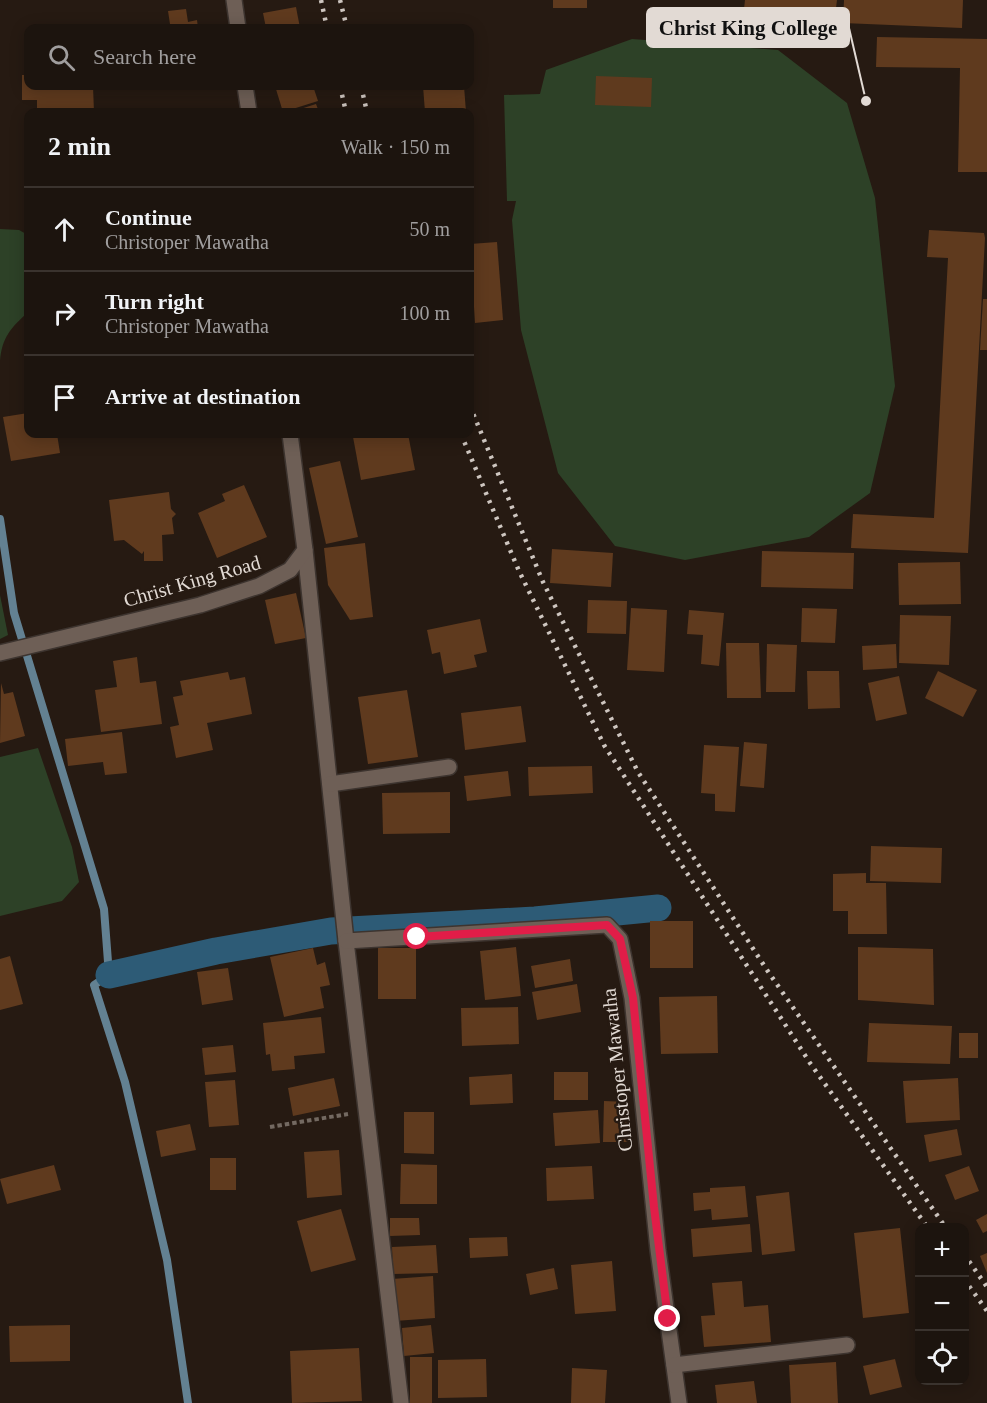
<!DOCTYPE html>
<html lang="en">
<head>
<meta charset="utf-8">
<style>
	body { margin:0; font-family:"Times New Roman",serif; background:#251d17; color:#f1f3f6 }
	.controls { position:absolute; right:18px; bottom:18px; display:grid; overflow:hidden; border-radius:12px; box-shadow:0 3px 15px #0003 }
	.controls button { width:54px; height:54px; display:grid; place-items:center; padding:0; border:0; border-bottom:2px solid #3a332e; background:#1c140e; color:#f1f3f6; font:30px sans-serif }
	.stop { position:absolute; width:18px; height:18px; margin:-14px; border:4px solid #e11d48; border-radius:50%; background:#fff }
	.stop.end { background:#e11d48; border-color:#fff; box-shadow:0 2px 6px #0008 }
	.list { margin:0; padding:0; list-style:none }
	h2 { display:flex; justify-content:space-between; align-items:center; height:78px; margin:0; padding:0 24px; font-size:26px }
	h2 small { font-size:20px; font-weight:400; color:#a09e9e }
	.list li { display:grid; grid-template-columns:39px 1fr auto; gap:18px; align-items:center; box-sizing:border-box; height:84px; padding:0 24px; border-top:2px solid #3a332e }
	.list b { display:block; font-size:22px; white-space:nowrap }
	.list p { margin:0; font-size:20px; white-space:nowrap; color:#a09e9e }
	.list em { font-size:20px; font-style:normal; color:#a09e9e }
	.icon { flex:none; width:33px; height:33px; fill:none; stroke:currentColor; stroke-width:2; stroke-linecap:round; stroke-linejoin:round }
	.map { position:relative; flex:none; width:987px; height:1403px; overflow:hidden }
	.search { position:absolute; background:#1c140e; box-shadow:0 3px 15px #0003; left:24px; top:24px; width:450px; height:66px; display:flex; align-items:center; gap:15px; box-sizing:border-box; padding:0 21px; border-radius:12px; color:#a09e9e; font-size:22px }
	.panel { position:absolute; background:#1c140e; box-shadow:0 3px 15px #0003; left:24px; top:108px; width:450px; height:330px; border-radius:12px }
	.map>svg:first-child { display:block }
</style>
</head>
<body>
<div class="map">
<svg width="987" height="1403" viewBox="0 0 987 1403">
	<rect width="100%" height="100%" fill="#261a12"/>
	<g fill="#2d4127">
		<polygon points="632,39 778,50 847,103 875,198 895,386 870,493 809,537 685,560 615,546 558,473 521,330 512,220 516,201 507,201 504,95 540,94 546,70"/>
		<path d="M0,229L19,230L28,235V312C11,328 2,337 0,361Z"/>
		<polygon points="0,595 8,635 0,639"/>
		<polygon points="38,748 72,847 79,882 62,901 0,916 0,757"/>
	</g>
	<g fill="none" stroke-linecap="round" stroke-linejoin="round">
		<polyline stroke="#638192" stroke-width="8" points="0,519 14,613 104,909 109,975 94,985 125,1082 167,1260 188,1403"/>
		<polyline stroke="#2d5b76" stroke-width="27" points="109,975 216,951 331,931 535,920 658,908"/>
	</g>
	<g fill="#5f3a1e">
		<rect x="553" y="0" width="34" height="8"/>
		<polygon points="745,0 837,0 835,16 744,9"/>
		<polygon points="844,0 963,0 962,28 843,23"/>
		<polygon points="296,7 300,28 266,28 263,13"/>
		<polygon points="186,9 188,22 197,20 198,28 147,28 170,24 168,11"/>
		<polygon points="877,37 987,39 987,172 958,172 960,68 876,67"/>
		<polygon points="22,75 28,75 28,86 93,86 94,112 37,112 37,100 22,100"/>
		<polygon points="596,76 652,78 651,107 595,105"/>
		<polygon points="275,86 313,86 318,101 283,112"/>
		<polygon points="423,86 464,86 466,112 425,112"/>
		<polygon points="316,104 319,112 291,112"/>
		<polygon points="470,181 471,181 474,216 470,217"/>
		<polygon points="929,230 984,233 985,238 968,553 851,548 853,514 934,518 948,258 927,257"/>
		<polygon points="497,242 503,320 475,323 470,244"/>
		<polygon points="983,299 987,299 987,350 980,350"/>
		<polygon points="28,413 28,434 57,434 60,453 11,461 3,417"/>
		<polygon points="370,434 408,434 415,470 361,480 353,437"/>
		<polygon points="340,461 358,537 326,544 309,468"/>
		<polygon points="244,485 267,537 217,558 198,513 225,501 222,494"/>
		<polygon points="169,492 171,509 176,514 172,518 174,534 162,535 163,561 144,561 144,551 142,554 124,540 114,541 109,500"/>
		<polygon points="365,543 373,617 350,620 328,585 324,548"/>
		<polygon points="552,549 613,553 611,587 550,583"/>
		<polygon points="762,551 854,553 853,589 761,587"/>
		<polygon points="960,562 961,604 899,605 898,563"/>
		<polygon points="296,593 306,638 275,644 265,600"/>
		<polygon points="588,600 627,601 626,634 587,633"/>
		<polygon points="631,608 667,610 664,672 627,670"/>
		<polygon points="802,608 837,609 835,643 801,642"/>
		<polygon points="689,610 724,613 719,666 701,664 703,635 687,634"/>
		<polygon points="900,615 951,616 949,665 899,663"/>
		<polygon points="480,619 487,652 474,655 477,667 444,674 440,652 432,654 427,630"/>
		<polygon points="726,643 759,643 761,698 727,698"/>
		<polygon points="767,644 797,645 795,692 766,692"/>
		<polygon points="896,644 897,668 863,670 862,646"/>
		<polygon points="137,657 140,683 156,681 162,724 101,732 95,690 117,687 113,661"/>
		<polygon points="807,671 839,671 840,708 808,709"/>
		<polygon points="938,671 977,690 963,717 925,698"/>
		<polygon points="228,672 230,680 245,677 252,714 207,723 213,750 176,758 170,727 179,725 173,697 183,695 180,681"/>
		<polygon points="899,676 907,714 876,721 868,683"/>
		<polygon points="1,683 4,694 13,692 25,736 0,743"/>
		<polygon points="407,690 418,757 368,764 358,697"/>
		<polygon points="521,706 526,742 465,750 461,713"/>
		<polygon points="122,732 127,773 105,775 103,762 68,766 65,739"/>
		<polygon points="744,742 767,744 764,788 740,786"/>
		<polygon points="704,745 739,747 735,812 715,811 715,794 701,793"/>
		<polygon points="592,766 593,793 529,796 528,767"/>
		<polygon points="508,771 511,796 467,801 464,776"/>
		<polygon points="450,792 450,833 383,834 382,793"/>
		<polygon points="871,846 942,848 941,883 870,881"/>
		<polygon points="866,873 866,883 886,883 887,934 848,934 848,911 833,911 833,874"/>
		<rect x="650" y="921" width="43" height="47"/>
		<polygon points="516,947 521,996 485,1000 480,951"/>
		<polygon points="858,947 933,949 934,1005 858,1000"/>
		<polygon points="313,948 317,965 325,962 330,985 320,987 324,1008 284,1017 270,957"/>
		<rect x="378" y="948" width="38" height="51"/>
		<polygon points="10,956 23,1004 0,1010 0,959"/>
		<polygon points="570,959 573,981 535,988 531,966"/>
		<polygon points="228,968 233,1000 202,1005 197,972"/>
		<polygon points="577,984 581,1012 537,1020 532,992"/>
		<polygon points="717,996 718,1053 661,1054 659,997"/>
		<polygon points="518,1007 519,1044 462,1046 461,1008"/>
		<polygon points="321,1017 325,1053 294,1056 295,1069 272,1071 270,1054 266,1055 263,1023"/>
		<polygon points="869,1023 952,1026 950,1064 867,1062"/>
		<rect x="959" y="1033" width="19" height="25"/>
		<polygon points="233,1045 236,1072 205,1075 202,1048"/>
		<rect x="554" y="1072" width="34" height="28"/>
		<polygon points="512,1074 513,1103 470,1105 469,1077"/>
		<polygon points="334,1078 340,1106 293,1116 288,1088"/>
		<polygon points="958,1078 960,1120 906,1123 903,1081"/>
		<polygon points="235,1080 239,1125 209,1127 205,1082"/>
		<polygon points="604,1101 628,1102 628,1142 603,1142"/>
		<polygon points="598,1110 600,1143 555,1146 553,1113"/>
		<polygon points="404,1112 434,1112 434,1154 404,1153"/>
		<polygon points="190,1124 196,1150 161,1157 156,1131"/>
		<polygon points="957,1129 962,1155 929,1162 924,1135"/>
		<polygon points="339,1150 342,1195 307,1198 304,1152"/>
		<rect x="210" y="1158" width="26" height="32"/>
		<polygon points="401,1164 437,1165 437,1204 400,1204"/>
		<polygon points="54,1165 61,1190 7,1204 0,1179"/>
		<polygon points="592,1166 594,1199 547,1201 546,1168"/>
		<polygon points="969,1166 979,1191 955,1200 945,1175"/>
		<polygon points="745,1186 748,1217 712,1220 711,1209 694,1211 693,1193 710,1192 710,1188"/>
		<polygon points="789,1192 795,1251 762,1255 756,1196"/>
		<polygon points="341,1209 356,1260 311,1272 297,1221"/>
		<polygon points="987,1214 987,1231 983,1233 976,1220"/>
		<polygon points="390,1218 419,1218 420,1235 390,1236"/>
		<polygon points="750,1224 752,1252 693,1257 691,1229"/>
		<polygon points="900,1228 909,1313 863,1318 854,1233"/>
		<polygon points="507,1237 508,1256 470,1258 469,1238"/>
		<polygon points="436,1245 438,1273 393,1274 392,1247"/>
		<polygon points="987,1253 987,1273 980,1256"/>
		<polygon points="612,1261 616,1311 575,1314 571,1265"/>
		<polygon points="554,1268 558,1289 530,1295 526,1274"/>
		<polygon points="433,1276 435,1318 395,1321 392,1279"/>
		<polygon points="742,1281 744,1307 768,1305 771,1342 704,1347 701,1316 715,1315 712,1283"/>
		<polygon points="70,1325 70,1361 10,1362 9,1326"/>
		<polygon points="431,1325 434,1353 404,1356 402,1328"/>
		<polygon points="359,1348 362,1401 292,1403 290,1351"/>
		<rect x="410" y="1357" width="22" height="46"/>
		<polygon points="486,1359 487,1397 438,1398 438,1360"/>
		<polygon points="895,1359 902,1387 870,1395 863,1366"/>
		<polygon points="836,1362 838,1403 791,1403 789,1365"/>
		<polygon points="572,1368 607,1370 605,1403 571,1403"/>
		<polygon points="754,1381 757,1403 717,1403 715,1385"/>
	</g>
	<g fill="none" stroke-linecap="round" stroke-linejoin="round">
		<defs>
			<g id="minor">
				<polyline points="234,0 238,28"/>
				<polyline points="245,86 249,112"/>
				<polyline points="305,550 346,941 401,1403"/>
				<polyline points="0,653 200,605 259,586 290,570 305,550 290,434"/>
				<polyline points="330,784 449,767"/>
				<polyline points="346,941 607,925 620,939 632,998 658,1250 679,1403"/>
				<polyline points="674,1365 847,1345"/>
			</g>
		</defs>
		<use href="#minor" stroke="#3d342f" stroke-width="18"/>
		<polyline stroke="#736961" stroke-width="4" stroke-dasharray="4.5 3" stroke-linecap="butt" points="270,1127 348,1114"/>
		<use href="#minor" stroke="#6e5f56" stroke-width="15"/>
		<g stroke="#cec6c0" stroke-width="4.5" stroke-dasharray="3 6" stroke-linecap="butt">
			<polyline points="321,0 327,28"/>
			<polyline points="340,0 347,28"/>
			<polyline points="340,86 346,112"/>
			<polyline points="361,86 367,112"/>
			<polyline points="470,406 543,582 638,772 767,970 946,1228"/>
			<polyline points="461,434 519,571 604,745 810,1063 928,1228"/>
			<polyline points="964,1254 987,1287"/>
			<polyline points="964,1279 987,1311"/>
		</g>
	</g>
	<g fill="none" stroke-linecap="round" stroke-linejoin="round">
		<polyline stroke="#e11d48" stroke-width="8" points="417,937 607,925 620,939 633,998 654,1207 668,1319"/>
	</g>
	<g text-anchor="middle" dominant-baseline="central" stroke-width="5" stroke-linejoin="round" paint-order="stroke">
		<g font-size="20" fill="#e2dad4" stroke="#261a12">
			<text transform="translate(192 581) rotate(-16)">Christ King Road</text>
			<text transform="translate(617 1070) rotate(-96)">Christoper Mawatha</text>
		</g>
	</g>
	<path fill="none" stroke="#e2dad4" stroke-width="2" d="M866 101L849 28"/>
	<circle fill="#e2dad4" stroke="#261a12" stroke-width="2" cx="866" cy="101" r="6"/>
	<rect fill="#e2dad4" stroke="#e2dad4" stroke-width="2" x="647" y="8" width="202" height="39" rx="6"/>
	<g font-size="21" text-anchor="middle" font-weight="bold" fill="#111">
		<text x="748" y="35">Christ King College</text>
	</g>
</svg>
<div class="controls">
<button>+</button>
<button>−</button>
<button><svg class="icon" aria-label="locate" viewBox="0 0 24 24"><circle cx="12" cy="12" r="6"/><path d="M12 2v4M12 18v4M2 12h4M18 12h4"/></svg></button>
</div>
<div class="stop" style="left:417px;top:937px"></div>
<div class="stop end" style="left:668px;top:1319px"></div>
<div class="search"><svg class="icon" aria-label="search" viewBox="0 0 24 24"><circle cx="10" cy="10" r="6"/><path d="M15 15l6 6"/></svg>Search here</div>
<section class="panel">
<h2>2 min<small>Walk · 150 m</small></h2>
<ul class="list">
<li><svg class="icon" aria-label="ahead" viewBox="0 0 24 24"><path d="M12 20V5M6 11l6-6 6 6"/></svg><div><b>Continue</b><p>Christoper Mawatha</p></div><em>50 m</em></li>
<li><svg class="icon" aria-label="right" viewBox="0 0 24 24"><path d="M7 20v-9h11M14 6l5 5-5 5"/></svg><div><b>Turn right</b><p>Christoper Mawatha</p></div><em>100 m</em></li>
<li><svg class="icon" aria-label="arrive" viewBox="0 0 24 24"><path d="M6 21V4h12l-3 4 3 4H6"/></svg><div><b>Arrive at destination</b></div></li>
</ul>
</section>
</div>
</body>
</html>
